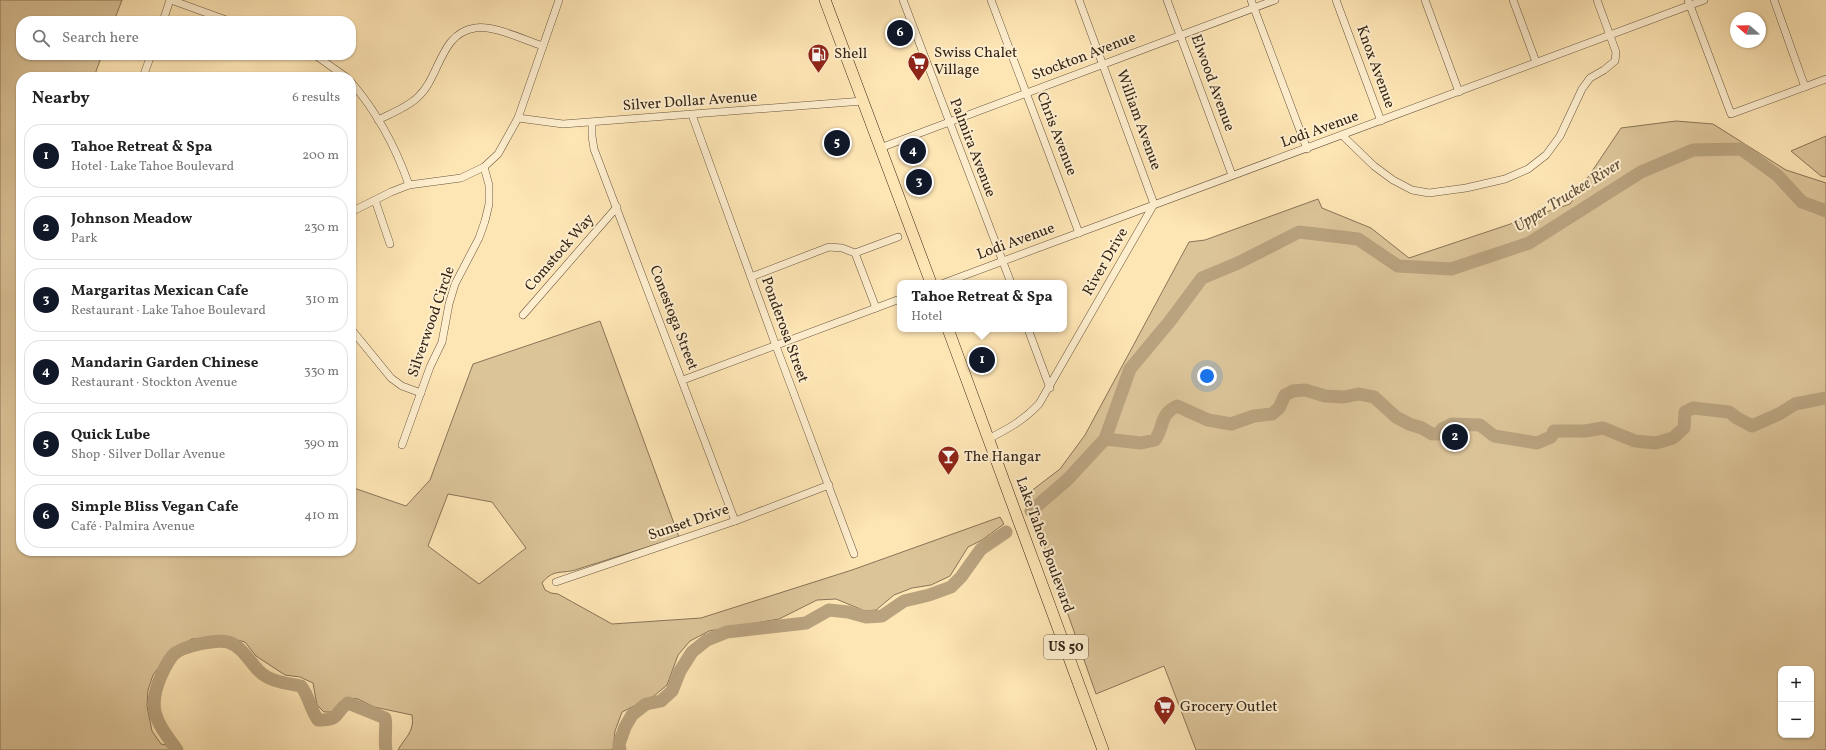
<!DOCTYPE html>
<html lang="en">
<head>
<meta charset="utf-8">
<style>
	body { margin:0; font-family:Vollkorn,serif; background:#f2f2f2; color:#222 }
	.controls { position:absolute; right:12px; bottom:12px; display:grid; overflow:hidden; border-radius:8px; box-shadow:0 1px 3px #0004 }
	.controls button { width:36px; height:36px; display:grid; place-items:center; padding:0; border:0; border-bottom:1px solid #e0e0e0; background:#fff; color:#222; font:20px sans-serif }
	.compass { position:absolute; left:1730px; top:12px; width:36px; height:36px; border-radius:50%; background:#fff; box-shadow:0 1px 3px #0004; rotate:290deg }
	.you { position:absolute; left:1207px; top:376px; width:14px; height:14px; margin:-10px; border:3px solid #fff; border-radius:50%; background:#1a73e8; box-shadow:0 0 0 6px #1a73e833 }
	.badge { display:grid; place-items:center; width:26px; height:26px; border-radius:50%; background:#111827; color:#fff; font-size:13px; font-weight:700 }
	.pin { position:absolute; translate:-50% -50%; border:2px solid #fff; box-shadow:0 1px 4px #0006 }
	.popup { position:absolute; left:897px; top:280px; width:170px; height:52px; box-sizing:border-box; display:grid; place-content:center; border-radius:8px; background:#fff; filter:drop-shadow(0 1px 3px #0005); font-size:13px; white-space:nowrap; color:#767676 }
	.popup b { font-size:15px; color:#222 }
	.popup::after { content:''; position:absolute; left:50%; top:100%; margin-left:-8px; border:8px solid transparent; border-top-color:#fff }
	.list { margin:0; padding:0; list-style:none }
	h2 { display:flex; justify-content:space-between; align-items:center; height:52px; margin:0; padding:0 16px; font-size:17px }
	h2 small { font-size:13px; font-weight:400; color:#767676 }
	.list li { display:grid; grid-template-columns:26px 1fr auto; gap:12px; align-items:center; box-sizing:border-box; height:64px; margin:0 8px 8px; padding:0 8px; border:1px solid #e0e0e0; border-radius:16px }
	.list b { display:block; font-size:15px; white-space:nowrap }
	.list p { margin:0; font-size:13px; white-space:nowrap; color:#767676 }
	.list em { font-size:13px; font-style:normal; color:#767676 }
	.icon { flex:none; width:22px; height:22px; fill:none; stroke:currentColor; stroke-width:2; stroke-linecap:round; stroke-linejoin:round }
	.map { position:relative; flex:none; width:1826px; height:750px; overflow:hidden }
	.search { position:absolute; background:#fff; box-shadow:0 1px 3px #0004; left:16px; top:16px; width:340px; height:44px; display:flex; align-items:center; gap:10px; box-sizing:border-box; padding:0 14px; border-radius:16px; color:#767676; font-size:15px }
	.panel { position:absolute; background:#fff; box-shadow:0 1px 3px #0004; left:16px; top:72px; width:340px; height:484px; border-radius:16px }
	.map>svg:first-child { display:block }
</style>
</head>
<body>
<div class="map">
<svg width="1826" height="750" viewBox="0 0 1826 750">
	<rect width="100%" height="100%" fill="#fee5b4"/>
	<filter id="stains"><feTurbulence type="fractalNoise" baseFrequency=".005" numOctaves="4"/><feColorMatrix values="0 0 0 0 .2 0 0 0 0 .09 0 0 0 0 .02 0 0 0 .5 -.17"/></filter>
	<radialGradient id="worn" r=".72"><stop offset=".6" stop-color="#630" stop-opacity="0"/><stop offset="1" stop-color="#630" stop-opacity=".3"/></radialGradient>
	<g fill="#dcc499" stroke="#887458" fill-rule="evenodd">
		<path d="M0,0H122L114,21H21V55H102L94,77H21V551H351V487L406,506L430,480L473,364L600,321L679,537L575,570C560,574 553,569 542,583L545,590L551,593L558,594L612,624L701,618L852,570L1000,517L1004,524L982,540L968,547L950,576L931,585L912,588L894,595L876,610L865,611L836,599L817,600L779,619L709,631L690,641L678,655L667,685L654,696L622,712L615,731L613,750H398C405,737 415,732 412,715L374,707L358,699L347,698L338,704L334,712H324L317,705L313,683L300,677L285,675L256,656L245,642L229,638L192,639L171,651L153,675L148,690L147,706L152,731L161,744L166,745L170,750H0ZM448,494L492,502L526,548L479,584L428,546Z"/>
		<path d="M1676,121L1713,124L1786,170L1826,183V750H1196L1164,666L1096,694L1026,495L1060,469L1085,435L1189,242L1205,240L1318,199L1322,208L1371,228L1409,258L1570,204L1621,128ZM1781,669H1811V735H1781Z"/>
		<polygon points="1826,136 1826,177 1821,176 1791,151"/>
	</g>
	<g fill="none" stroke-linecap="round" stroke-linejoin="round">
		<g stroke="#b9a37f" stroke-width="13">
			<path d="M1105,439L1141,443L1155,440C1165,425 1159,415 1177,406L1208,420L1231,424L1254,416L1272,414L1279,408L1285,395L1293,391L1305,390L1325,396L1344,397L1359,394L1374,397L1396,417L1409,424L1422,428L1432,434H1439L1442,429L1452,424L1480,425L1494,436L1537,443L1551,437L1554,431H1585L1603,428L1635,441L1656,443L1673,438L1684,428L1685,412L1693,408L1729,412L1737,418L1752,426L1779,414L1795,404L1826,398"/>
			<polyline points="1031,511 1067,480 1105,439 1130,369 1170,321 1202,278 1238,263 1299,232 1358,239 1398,266 1451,269 1529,243 1641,172 1693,150 1741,149 1777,175 1802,202 1826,211"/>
			<polyline points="929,595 951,587 961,577 981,549 1006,532"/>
			<path d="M177,750C157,722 146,710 161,676C164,669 168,661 173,655C182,646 216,639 228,642C243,647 249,661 259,671C270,682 286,683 301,686C309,696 310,709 318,720C341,721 334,712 348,703L385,718C387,724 384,741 386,750"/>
			<polyline points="620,750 619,744 625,727 632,715 646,704 661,701 672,691 680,671 692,652 707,640 727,632 806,623 829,610 848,612 866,617 882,616 904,601 925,596"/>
		</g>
		<defs>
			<g id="minor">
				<polyline points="171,0 229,21"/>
				<polyline points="903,0 1011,283"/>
				<polyline points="991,0 1079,233"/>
				<polyline points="1167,0 1232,175"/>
				<polyline points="1251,0 1307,149"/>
				<polyline points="1336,0 1381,121"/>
				<polyline points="1425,0 1459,92"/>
				<polyline points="1513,0 1536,62"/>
				<polyline points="1688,0 1731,114 1826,79"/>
				<polyline points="1774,0 1805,87"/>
				<polyline points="163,21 170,0"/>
				<polyline points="315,55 346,77"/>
				<polyline points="143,77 151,55"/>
				<path d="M351,82C377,112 396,148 409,185"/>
				<polyline points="692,115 776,346 854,554"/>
				<polyline points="518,118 563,124 863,101"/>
				<path d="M378,120C392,113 408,107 418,97C440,77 440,33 475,28C494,25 524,40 543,46"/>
				<polyline points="592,123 592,136 594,149 735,521"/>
				<polyline points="1342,135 1374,166 1393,180 1412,190 1429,193 1466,188 1505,179 1528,169 1546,155 1560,136 1582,89 1590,78 1604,70 1615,61 1616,52 1597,0"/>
				<polyline points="880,148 1275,0"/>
				<polyline points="375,200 390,244"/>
				<polyline points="351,212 391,192 409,185 461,178 484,167 498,154 518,118 559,0"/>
				<polyline points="751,277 829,247 842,248 855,253"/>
				<polyline points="944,283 1704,0"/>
				<polyline points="876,308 855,253 898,237"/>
				<polyline points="523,315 617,207"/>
				<polyline points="351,329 391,378 402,386 421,393"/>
				<polyline points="1028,329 1050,388"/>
				<polyline points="683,380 900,299"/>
				<path d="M988,439C1008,429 1024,420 1039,404L1154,204L1079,0"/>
				<polyline points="402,445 430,367 442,342 449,304 455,284 479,238 485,221 489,204 489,185 484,167"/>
				<polyline points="556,582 735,521 829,485"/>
			</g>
			<g id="highway">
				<polyline points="825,0 931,283"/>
				<polyline points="948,329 1103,750"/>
			</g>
		</defs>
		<use href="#minor" stroke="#66543e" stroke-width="8"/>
		<use href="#highway" stroke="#342417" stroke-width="12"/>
		<use href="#minor" stroke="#feeece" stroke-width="7"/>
		<use href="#highway" stroke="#fee5b4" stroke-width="11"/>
	</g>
	<defs>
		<symbol id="fuel-pin" viewBox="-11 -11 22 30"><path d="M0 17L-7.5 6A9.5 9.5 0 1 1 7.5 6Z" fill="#8f2418" stroke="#feeece"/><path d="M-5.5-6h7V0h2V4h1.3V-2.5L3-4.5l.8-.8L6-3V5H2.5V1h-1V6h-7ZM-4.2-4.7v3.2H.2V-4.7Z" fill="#fff"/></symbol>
		<symbol id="supermarket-pin" viewBox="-11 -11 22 30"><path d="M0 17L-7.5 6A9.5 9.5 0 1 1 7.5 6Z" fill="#8f2418" stroke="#feeece"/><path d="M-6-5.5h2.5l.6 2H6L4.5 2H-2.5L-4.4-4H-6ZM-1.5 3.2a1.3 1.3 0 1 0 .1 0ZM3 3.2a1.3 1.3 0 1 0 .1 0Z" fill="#fff"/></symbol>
		<symbol id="bar-pin" viewBox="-11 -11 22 30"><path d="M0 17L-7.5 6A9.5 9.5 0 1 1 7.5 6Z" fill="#8f2418" stroke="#feeece"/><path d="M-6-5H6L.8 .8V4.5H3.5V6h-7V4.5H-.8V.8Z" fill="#fff"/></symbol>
	</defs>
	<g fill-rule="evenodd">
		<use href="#fuel-pin" x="806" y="42" width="25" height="34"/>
		<use href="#supermarket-pin" x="906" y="50" width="25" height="34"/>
		<use href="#bar-pin" x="936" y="444" width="25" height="34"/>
		<use href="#supermarket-pin" x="1152" y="694" width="25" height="34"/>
	</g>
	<g text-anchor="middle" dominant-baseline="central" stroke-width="4" stroke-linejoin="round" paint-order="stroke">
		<rect fill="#feeece" stroke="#71614e" stroke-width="1" x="1044" y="635" width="44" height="24" rx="3"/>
		<g font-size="14" font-weight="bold" fill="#342417">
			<text x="1066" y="647">US 50</text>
		</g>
		<g font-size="15" fill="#342417" stroke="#feeece" text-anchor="start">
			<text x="934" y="53">Swiss Chalet<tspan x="934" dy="17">Village</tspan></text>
			<text x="834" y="54">Shell</text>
			<text x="964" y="457">The Hangar</text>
			<text x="1180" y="707">Grocery Outlet</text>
		</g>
		<g font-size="15" fill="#342417" stroke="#feeece">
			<text transform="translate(1084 57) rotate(-21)">Stockton Avenue</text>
			<text transform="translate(1375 67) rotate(70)">Knox Avenue</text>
			<text transform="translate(1212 83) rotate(70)">Elwood Avenue</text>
			<text transform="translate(690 102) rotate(-4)">Silver Dollar Avenue</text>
			<text transform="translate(1138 120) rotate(70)">William Avenue</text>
			<text transform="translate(1320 130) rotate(-20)">Lodi Avenue</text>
			<text transform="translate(1056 134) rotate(69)">Chris Avenue</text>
			<text transform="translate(972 148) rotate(69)">Palmira Avenue</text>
			<text transform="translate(1016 242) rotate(-20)">Lodi Avenue</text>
			<text transform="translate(560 253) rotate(-49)">Comstock Way</text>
			<text transform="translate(1106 262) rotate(-60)">River Drive</text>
			<text transform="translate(673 318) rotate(69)">Conestoga Street</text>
			<text transform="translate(432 322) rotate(-71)">Silverwood Circle</text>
			<text transform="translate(784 330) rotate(70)">Ponderosa Street</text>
			<text transform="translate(689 523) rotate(-19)">Sunset Drive</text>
			<text transform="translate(1044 545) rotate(70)">Lake Tahoe Boulevard</text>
		</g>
		<g font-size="16" font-style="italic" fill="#63503b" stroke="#feeece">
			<text transform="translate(1568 196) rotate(-32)">Upper Truckee River</text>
		</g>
	</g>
	<rect width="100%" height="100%" filter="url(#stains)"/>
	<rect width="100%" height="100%" fill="url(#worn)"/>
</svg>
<div class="controls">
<button>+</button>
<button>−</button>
</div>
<svg class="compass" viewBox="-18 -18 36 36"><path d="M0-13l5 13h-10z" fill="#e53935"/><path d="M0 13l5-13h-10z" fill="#767676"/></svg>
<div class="you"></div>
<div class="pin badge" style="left:982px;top:360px">1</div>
<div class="popup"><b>Tahoe Retreat &amp; Spa</b>Hotel</div>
<div class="pin badge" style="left:1455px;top:437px">2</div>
<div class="pin badge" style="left:919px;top:182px">3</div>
<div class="pin badge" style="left:913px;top:151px">4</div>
<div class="pin badge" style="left:837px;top:143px">5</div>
<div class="pin badge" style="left:900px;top:33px">6</div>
<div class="search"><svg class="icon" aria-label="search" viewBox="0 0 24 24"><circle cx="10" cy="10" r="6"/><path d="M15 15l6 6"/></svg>Search here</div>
<section class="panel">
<h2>Nearby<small>6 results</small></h2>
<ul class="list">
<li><span class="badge">1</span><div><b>Tahoe Retreat &amp; Spa</b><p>Hotel · Lake Tahoe Boulevard</p></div><em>200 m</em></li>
<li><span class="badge">2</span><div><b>Johnson Meadow</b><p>Park</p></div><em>230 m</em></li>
<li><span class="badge">3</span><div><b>Margaritas Mexican Cafe</b><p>Restaurant · Lake Tahoe Boulevard</p></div><em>310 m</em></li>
<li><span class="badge">4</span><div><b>Mandarin Garden Chinese</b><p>Restaurant · Stockton Avenue</p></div><em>330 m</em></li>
<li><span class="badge">5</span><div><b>Quick Lube</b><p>Shop · Silver Dollar Avenue</p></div><em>390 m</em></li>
<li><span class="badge">6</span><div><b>Simple Bliss Vegan Cafe</b><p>Café · Palmira Avenue</p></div><em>410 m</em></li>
</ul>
</section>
</div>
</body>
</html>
